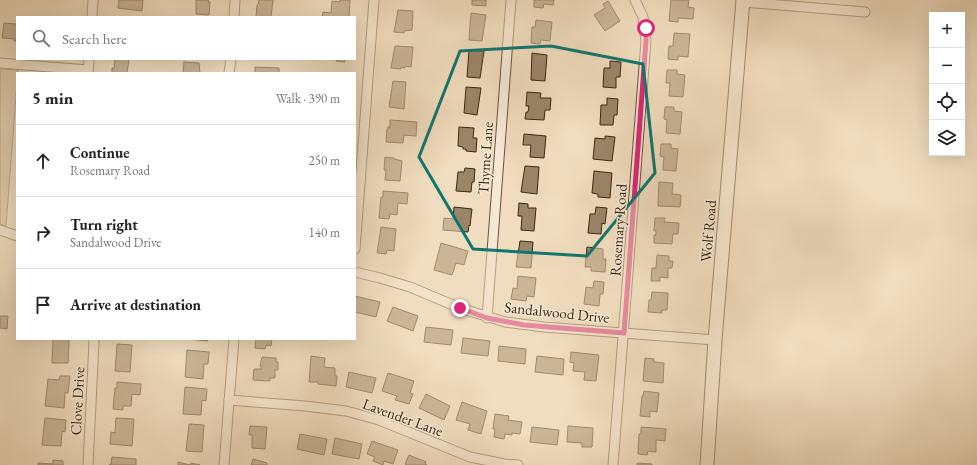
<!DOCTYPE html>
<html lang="en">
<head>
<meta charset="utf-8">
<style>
	body { margin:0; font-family:"EB Garamond",serif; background:#f6f6f6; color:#222 }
	.controls { position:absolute; right:12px; top:12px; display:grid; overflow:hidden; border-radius:0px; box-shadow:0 4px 16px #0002 }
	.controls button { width:36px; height:36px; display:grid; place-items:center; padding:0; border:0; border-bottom:1px solid #e0e0e0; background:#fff; color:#222; font:20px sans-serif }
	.stop { position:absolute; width:12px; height:12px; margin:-9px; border:3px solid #db2777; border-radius:50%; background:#fff }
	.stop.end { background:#db2777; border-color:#fff; box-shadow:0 1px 4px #0008 }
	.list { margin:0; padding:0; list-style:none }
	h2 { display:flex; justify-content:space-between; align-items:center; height:52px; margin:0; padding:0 16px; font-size:17px }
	h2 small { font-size:13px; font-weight:400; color:#767676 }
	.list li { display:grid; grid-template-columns:26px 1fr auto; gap:12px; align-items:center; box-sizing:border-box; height:72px; padding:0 16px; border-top:1px solid #e0e0e0 }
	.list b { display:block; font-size:15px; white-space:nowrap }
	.list p { margin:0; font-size:13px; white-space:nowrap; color:#767676 }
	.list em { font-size:13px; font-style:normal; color:#767676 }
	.icon { flex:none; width:22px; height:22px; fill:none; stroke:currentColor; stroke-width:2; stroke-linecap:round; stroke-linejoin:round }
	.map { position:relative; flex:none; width:977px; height:465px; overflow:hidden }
	.search { position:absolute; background:#fff; box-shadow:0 4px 16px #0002; left:16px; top:16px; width:340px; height:44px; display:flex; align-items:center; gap:10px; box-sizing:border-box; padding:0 14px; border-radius:0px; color:#767676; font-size:15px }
	.panel { position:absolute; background:#fff; box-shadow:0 4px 16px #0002; left:16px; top:72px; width:340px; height:268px; border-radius:0px }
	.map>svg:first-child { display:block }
</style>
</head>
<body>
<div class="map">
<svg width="977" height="465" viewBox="0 0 977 465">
	<rect width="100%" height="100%" fill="#f0dcbe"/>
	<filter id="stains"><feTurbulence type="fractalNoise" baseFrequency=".005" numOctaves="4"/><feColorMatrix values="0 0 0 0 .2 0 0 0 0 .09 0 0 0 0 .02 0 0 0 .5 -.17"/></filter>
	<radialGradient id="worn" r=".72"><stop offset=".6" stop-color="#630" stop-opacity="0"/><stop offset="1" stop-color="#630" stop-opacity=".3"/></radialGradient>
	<polygon fill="#d2bda0" stroke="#887256" points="0,69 18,70 6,226 0,224"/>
	<g fill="#9b8569" stroke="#3f270d">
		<polygon points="119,0 143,0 142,11 118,8"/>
		<polygon points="196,0 209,0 208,2 210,2 209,15 196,14"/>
		<polygon points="259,0 273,0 271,17 256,17 257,5 258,5"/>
		<polygon points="340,0 350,0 349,17 322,17 323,12 331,13 332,1 340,2"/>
		<polygon points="472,0 486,0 486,6 472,5"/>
		<polygon points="534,0 554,0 553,5 544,4 543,8 534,7"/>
		<polygon points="671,0 689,0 688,7 694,8 693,19 678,18 678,22 669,21"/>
		<polygon points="608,1 620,21 605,31 594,15 605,8 603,4"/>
		<polygon points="398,10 413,11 412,30 404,31 404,33 394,32"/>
		<polygon points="471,13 486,15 482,41 469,40"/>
		<polygon points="536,20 552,22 550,41 541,40 540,44 531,43 532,27 535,27"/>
		<polygon points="4,23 17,24 17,41 14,41 15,39 2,38"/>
		<polygon points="674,33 690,34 688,57 678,56 678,60 668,59 669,46 673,46"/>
		<polygon points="395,46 413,47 411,67 405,66 405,68 401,67 401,69 391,68"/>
		<polygon points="469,50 484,51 480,78 467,77"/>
		<polygon points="532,53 547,55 545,81 531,80"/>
		<polygon points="115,59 129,59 127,73 112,73 112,68 114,68"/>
		<polygon points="336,59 345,59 345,62 336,61"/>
		<polygon points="610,61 621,62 620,77 616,77 616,88 603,87 604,68 610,68"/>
		<polygon points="184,62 199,63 200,73 183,73"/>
		<polygon points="255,67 279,68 279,73 255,73"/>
		<polygon points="667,70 677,70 677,74 685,75 683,97 669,96 670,83 666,83"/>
		<polygon points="393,81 406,82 404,109 389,107"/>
		<polygon points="466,87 481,88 477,115 464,113"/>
		<polygon points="527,92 541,93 540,98 551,98 550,110 545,110 544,120 525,119 526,112 528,112 529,106 526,106"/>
		<polygon points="607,98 618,99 617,115 614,115 613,125 600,125 601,105 607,105"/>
		<polygon points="665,107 674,107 674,111 682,112 680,134 666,133 667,120 664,119"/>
		<polygon points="390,120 417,122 416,136 404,135 403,143 386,142 387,129 388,129 388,127 390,127"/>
		<polygon points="459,127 474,128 473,138 477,138 476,152 466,151 466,149 463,149 463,147 458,146"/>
		<polygon points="524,134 546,136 544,158 530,157 531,145 523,145"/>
		<polygon points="605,136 615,137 612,161 593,159 595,138 605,139"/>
		<polygon points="661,144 671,144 671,148 678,149 676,171 663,170 664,157 660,156"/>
		<polygon points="385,157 394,158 394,159 402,161 400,181 385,180 386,170 384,170"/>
		<polygon points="525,166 539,167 537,194 521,192"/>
		<polygon points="465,168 475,169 474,182 472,182 471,192 456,191 458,172 464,172"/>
		<polygon points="594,171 612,173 610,198 598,197 598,194 592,193"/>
		<polygon points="659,182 673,183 672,194 681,195 680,207 658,206"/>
		<polygon points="383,191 408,193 407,204 398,203 397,215 390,214 389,219 379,218 381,197 383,197"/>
		<polygon points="519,203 528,204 528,208 536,208 534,231 521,230 522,216 518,216"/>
		<polygon points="454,207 472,209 470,226 469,225 468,232 443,230 444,218 453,219"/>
		<polygon points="596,207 607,208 605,224 602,223 601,234 588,233 590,214 595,214"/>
		<polygon points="655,218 665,218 664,222 679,223 678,234 673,234 672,244 654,243 654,235 656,235 656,231 654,231"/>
		<polygon points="381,227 396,229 394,251 387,250 386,254 377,253"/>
		<polygon points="520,241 533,242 531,268 516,267"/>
		<polygon points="441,243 468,251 464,265 456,263 452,275 434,270"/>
		<polygon points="587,247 603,249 603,259 606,259 605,272 591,271 591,267 585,267"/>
		<polygon points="657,255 669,256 669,261 673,261 672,268 668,268 668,278 660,277 660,281 651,281 652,268 656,268"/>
		<polygon points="518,276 536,278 534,297 527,296 526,301 511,299 513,288 517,289"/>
		<polygon points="594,281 604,282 603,294 600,294 599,306 584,304 586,287 593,288"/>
		<polygon points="652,292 668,293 667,310 662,310 662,313 648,312 649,300 651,300"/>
		<polygon points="355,296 380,302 376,317 355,312"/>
		<polygon points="393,307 418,316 413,331 387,321"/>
		<polygon points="0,316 8,316 7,329 0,328"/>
		<polygon points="426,327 453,330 451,345 424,342"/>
		<polygon points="463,338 490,341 488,356 461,353"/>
		<polygon points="53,339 69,339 68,363 52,363"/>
		<polygon points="185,339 208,339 208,341"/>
		<polygon points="256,339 272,339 271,346 266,345 265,349 255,348"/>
		<polygon points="117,344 132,345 130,372 115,371"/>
		<polygon points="499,346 526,349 525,364 498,361"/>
		<polygon points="187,350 209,352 208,364 204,364 203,379 185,377"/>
		<polygon points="571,352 599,355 596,381 584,380 585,372 573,371 574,363 570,362"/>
		<polygon points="311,356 325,358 324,367 335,368 335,376 337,376 336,386 318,384 318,382 309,382"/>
		<polygon points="537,356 564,359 563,375 535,372"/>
		<polygon points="262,357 276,358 276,362 278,362 278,370 275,370 275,378 270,378 270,381 253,380 254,369 261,369 261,366 260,366"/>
		<polygon points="645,358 654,359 654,362 664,363 663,383 643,381"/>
		<polygon points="349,372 376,378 372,393 346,387"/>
		<polygon points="388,373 414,381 410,393 413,394 409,404 395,400 397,396 382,391"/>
		<polygon points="60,376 70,376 68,393 65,393 64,408 45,406 48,379 59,380"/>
		<polygon points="117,382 141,384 140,395 132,394 131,406 123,406 123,410 113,409 115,388 117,388"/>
		<polygon points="185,387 207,389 206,401 202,400 201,415 183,414"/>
		<polygon points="644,391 659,393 657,412 650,411 650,417 640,416 642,396 643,396"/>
		<polygon points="426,394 450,406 444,420 419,408"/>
		<polygon points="462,402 487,411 481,434 468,430 470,424 456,420"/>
		<polygon points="495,414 509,416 508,420 522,422 520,434 512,433 512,435 505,434 504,439 494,437 495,429 493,429"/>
		<polygon points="45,418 66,420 65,432 62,431 61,446 42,445"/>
		<polygon points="116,418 134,419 132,446 110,444 111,432 115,433"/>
		<polygon points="189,424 204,425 202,452 186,451"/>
		<polygon points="250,426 267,427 265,449 252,448 252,435 249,435"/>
		<polygon points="568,426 593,428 592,447 582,447 582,443 567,442"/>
		<polygon points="532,427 559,430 557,445 530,442"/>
		<polygon points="641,427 666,429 665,441 656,440 656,452 648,451 647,455 638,454 639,434 641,434"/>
		<polygon points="300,434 327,439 324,455 297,449"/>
		<polygon points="335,438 362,444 359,459 332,454"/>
		<polygon points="372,441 398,450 393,464 384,461 383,465 373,461 375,457 367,454"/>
		<polygon points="409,455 426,462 425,464 427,465 407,465 405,464"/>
		<polygon points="112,457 136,459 136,465 109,465 110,464 111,464"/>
		<polygon points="253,459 267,463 267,465 251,465"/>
		<polygon points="53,460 63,461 63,465 38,465 38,463 53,464"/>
		<polygon points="178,462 190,465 191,463 200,465 178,465"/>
		<polygon points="637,463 652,464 652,465 637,465"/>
	</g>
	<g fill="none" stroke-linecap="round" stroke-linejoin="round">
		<defs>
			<g id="street">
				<polyline points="743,2 865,12"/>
				<polyline points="92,17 93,0"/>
				<polyline points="234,17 235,0"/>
				<polyline points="0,63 88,70"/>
				<polyline points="88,73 89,59"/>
				<polyline points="229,73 231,59"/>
				<polyline points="0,230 17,236"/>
				<polyline points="355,249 374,0"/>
				<polyline points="355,272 380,278 410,287 460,308 505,322 544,327 715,340"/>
				<polyline points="487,318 511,0"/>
				<polyline points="229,400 305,406 346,411 379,420 470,457 504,464 518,465"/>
				<polyline points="88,465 94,342 93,339"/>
				<polyline points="224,465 234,339"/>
				<polyline points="613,465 646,41 643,17 635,0"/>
			</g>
			<polyline id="secondary" points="707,465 715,340 743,0"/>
		</defs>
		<use href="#street" stroke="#6b5439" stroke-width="11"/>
		<use href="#secondary" stroke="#3f270d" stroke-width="15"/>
		<use href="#street" stroke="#f5e8d5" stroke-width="9"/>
		<use href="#secondary" stroke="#f5e8d5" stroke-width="13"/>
	</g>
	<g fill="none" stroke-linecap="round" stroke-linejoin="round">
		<polyline stroke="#db2777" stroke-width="5" points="460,308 487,318 524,325 624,333 646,41 646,28"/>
	</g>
	<path d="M0 0H977V465H0ZM551,46L643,64L655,173L587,256L473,249L419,157L460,51Z" fill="#f0dcbe" fill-opacity=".55" fill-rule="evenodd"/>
	<path fill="none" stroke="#0f766e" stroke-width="3" stroke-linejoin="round" d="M551,46L643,64L655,173L587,256L473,249L419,157L460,51Z"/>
	<g text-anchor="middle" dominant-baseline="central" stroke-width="3" stroke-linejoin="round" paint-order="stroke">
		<g font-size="15" fill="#3f270d" stroke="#f5e8d5">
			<text transform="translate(485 158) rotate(-86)">Thyme Lane</text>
			<text transform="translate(618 230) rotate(-86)">Rosemary Road</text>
			<text transform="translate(708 231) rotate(-85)">Wolf Road</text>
			<text transform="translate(557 312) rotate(6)">Sandalwood Drive</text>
			<text transform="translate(77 401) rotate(-87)">Clove Drive</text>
			<text transform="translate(403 417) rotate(20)">Lavender Lane</text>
		</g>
	</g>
	<rect width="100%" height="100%" filter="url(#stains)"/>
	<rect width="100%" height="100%" fill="url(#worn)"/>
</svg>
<div class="controls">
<button>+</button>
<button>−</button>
<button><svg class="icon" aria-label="locate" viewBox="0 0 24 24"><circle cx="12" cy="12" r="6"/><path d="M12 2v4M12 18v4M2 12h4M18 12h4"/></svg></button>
<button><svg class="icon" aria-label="layers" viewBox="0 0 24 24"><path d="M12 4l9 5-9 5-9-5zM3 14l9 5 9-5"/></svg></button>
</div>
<div class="stop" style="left:646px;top:28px"></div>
<div class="stop end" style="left:460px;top:308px"></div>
<div class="search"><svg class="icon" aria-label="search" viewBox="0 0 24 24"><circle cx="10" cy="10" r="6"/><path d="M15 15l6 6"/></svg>Search here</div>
<section class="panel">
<h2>5 min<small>Walk · 390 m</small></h2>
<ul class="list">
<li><svg class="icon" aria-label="ahead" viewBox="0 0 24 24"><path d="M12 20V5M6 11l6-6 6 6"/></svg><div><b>Continue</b><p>Rosemary Road</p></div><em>250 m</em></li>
<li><svg class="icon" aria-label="right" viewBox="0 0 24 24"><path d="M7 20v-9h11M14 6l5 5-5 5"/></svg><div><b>Turn right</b><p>Sandalwood Drive</p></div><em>140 m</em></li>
<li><svg class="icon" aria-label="arrive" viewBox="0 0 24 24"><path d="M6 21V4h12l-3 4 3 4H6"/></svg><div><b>Arrive at destination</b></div></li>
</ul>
</section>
</div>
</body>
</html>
